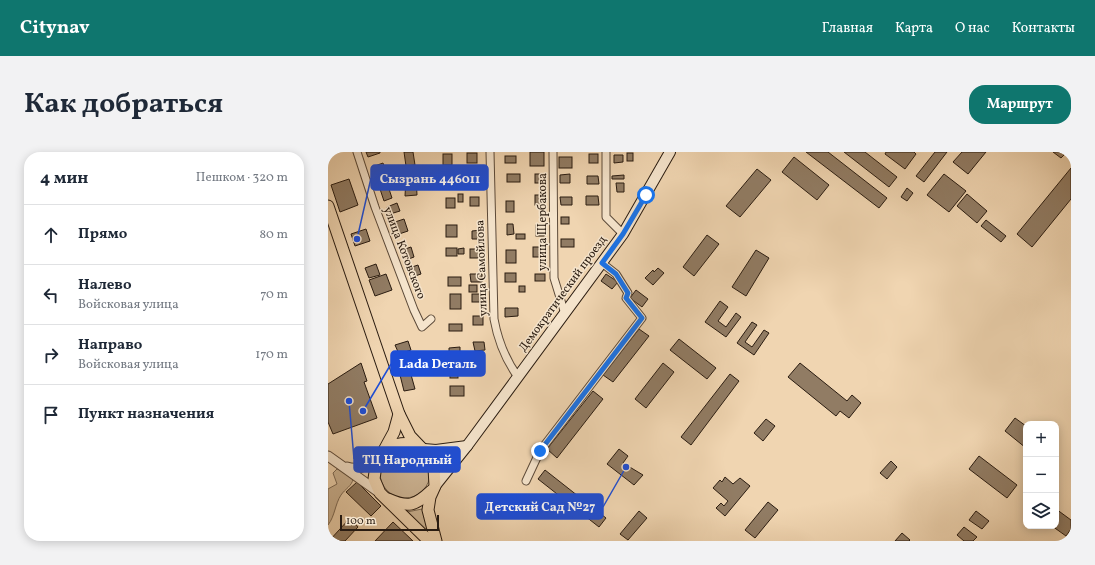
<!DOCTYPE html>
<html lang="ru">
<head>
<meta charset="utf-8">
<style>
	body { margin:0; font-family:Vollkorn,serif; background:#f2f2f3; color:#1f2937 }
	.controls { position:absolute; right:12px; bottom:12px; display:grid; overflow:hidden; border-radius:8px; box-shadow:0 2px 10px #0003 }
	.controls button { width:36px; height:36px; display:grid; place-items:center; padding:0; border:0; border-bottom:1px solid #e0e1e3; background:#fff; color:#1f2937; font:20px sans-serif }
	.scale { position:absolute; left:12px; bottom:10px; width:99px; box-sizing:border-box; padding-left:4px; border:2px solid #2a1c11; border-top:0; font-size:11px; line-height:14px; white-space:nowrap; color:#2a1c11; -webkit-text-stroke:3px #f5e4cc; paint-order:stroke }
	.stop { position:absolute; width:12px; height:12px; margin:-9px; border:3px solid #1a73e8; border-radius:50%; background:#fff }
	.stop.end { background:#1a73e8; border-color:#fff; box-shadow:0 1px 4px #0008 }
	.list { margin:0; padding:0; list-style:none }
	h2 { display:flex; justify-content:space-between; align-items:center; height:52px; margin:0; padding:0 16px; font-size:17px }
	h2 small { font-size:13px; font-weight:400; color:#747a83 }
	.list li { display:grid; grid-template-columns:26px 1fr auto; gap:12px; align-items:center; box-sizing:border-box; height:60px; padding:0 16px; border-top:1px solid #e0e1e3 }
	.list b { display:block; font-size:15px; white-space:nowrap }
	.list p { margin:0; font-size:13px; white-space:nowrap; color:#747a83 }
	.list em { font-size:13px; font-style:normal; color:#747a83 }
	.icon { flex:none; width:22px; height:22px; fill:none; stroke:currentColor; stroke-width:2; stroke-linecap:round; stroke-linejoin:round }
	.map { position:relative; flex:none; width:743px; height:389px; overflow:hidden; border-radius:16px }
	header { display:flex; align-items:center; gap:24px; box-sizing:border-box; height:56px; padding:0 20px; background:#0f766e; color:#fff }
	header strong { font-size:19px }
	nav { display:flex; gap:22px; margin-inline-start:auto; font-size:14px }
	.intro { display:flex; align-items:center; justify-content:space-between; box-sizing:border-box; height:96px; padding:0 24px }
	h1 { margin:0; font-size:28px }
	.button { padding:10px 18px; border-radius:16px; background:#0f766e; color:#fff; font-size:14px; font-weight:700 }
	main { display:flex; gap:24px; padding:0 24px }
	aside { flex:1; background:#fff; border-radius:16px; box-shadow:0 2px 10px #0003 }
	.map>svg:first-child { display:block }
</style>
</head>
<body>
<header>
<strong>Citynav</strong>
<nav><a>Главная</a><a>Карта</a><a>О нас</a><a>Контакты</a></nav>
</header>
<div class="intro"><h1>Как добраться</h1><a class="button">Маршрут</a></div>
<main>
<aside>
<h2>4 мин<small>Пешком · 320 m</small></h2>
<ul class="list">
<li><svg class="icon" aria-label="ahead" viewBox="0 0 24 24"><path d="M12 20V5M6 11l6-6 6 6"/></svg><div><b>Прямо</b></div><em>80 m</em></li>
<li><svg class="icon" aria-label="left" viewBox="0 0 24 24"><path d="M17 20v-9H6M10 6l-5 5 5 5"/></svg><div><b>Налево</b><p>Войсковая улица</p></div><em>70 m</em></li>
<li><svg class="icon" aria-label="right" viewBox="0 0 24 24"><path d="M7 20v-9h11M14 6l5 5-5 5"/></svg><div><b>Направо</b><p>Войсковая улица</p></div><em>170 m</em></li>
<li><svg class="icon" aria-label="arrive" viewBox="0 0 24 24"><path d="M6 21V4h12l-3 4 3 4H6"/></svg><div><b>Пункт назначения</b></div></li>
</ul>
</aside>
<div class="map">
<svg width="743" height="389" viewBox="0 0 743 389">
	<rect width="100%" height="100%" fill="#f0d5b1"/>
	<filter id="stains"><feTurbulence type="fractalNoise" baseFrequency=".005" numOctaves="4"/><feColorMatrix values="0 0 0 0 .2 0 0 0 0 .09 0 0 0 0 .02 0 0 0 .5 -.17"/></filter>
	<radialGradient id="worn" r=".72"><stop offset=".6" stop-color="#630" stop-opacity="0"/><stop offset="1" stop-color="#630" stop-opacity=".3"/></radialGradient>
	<g fill="#ceb696" stroke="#7c6954">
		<circle cx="77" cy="321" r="25"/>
		<path d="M9,317H12L25,327C24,334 17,337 13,343C7,352 7,364 0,373V337L9,332L5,321Z"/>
		<polygon points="94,357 100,380 79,360"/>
	</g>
	<g fill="#917c64" stroke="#2a1c11">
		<polygon points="38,0 52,0 52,1 40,5"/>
		<polygon points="76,0 85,0 87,13 78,14"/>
		<rect x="202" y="0" width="14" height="14"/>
		<polygon points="478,0 500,0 559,46 551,56"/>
		<polygon points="516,0 537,0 569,25 561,35"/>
		<polygon points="558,0 586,0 588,2 577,17 557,2"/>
		<polygon points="607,0 619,0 596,30 588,24"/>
		<polygon points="634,0 658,0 640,22 625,10"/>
		<polygon points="725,0 739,0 733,6"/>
		<rect x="139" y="1" width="10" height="10"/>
		<rect x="299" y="1" width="6" height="8"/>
		<rect x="115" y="2" width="9" height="11"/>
		<rect x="261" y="2" width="9" height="9"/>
		<polygon points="286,3 295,3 295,10 286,11"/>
		<rect x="177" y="4" width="11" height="7"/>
		<rect x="231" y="5" width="13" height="11"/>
		<polygon points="466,5 501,33 489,48 454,20"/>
		<polygon points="55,11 58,19 47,23 44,15"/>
		<polygon points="743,16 743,47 704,95 689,82"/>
		<polygon points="429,17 443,28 412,65 398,54"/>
		<rect x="179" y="22" width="13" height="8"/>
		<rect x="207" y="22" width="9" height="9"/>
		<polygon points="242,22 242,31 232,31 232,23"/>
		<polygon points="616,22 638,39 621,60 599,43"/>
		<polygon points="296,23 296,27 284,27 284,24"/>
		<polygon points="259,24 270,24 271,32 259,32"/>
		<polygon points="88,25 89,43 77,44 78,26"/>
		<polygon points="21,27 30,53 12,60 3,33"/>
		<polygon points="288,31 296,31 296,40 289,40"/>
		<polygon points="60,34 64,46 56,49 52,37"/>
		<polygon points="579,36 585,41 579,49 573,45"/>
		<rect x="130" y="42" width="5" height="8"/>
		<polygon points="639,42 659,59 649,71 629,54"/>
		<rect x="207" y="43" width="10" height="10"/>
		<polygon points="258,44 270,44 271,53 258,53"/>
		<rect x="142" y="45" width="9" height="9"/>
		<polygon points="232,45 244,45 244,53 233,53"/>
		<rect x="118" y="46" width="9" height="10"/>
		<rect x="178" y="49" width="8" height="11"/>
		<polygon points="69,51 72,59 62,62 59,55"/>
		<rect x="233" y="65" width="8" height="7"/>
		<polygon points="76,67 80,79 68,83 64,71"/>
		<polygon points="658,68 678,84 673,90 653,74"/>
		<polygon points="179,72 185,72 186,82 179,83"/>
		<rect x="118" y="73" width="11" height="12"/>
		<rect x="208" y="73" width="9" height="11"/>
		<polygon points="38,77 42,89 27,94 23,82"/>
		<polygon points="154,78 154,87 144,87 144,79"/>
		<rect x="188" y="82" width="9" height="5"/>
		<polygon points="379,83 391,92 366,124 355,115"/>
		<rect x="233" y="87" width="13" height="8"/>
		<polygon points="83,95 86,105 78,108 74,98"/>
		<rect x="205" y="95" width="12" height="10"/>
		<rect x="118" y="96" width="11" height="8"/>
		<polygon points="136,96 136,102 130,102 130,97"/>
		<rect x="142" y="97" width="11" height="9"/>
		<rect x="178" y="98" width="10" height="13"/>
		<polygon points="428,98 441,106 418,144 404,135"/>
		<polygon points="48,112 52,123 41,126 37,116"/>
		<polygon points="90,113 93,122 84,125 81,116"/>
		<polygon points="330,116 336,121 325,133 317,126 325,118 326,120"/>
		<rect x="177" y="121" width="11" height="9"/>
		<polygon points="58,122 64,138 47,144 41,128"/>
		<polygon points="142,122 154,122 154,130 143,130"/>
		<rect x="207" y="122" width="10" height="7"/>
		<polygon points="278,122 290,130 284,137 273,129"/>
		<rect x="120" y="125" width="13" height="9"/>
		<rect x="141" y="133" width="8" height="7"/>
		<rect x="191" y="134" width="6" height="6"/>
		<polygon points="308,138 320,147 314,155 302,146"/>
		<rect x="122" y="142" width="11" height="15"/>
		<rect x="144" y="142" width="11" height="8"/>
		<polygon points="392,149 400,155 390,169 398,175 408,161 413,165 398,185 377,170"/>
		<polygon points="177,156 190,156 190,164 177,165"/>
		<rect x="145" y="164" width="10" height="9"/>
		<polygon points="424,170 429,173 417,190 424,195 436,178 441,181 426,203 409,191"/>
		<rect x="121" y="172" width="13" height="7"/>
		<polygon points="311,177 321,184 285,230 275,223"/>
		<polygon points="351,187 388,216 379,227 342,198"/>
		<polygon points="80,189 83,198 71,202 67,193"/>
		<polygon points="145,190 156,190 157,198 147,199"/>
		<polygon points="132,195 132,208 121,208 121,196"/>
		<polygon points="33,211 39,229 36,230 49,266 5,282 0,270 0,232"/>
		<polygon points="335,211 346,220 318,256 307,247"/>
		<polygon points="472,211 519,249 524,243 533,251 521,266 512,259 508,264 460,225"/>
		<polygon points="80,212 87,237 76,239 70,215"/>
		<rect x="122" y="217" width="8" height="9"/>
		<polygon points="402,222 411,229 363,293 353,285"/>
		<rect x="122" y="234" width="14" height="10"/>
		<polygon points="265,239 275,247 229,306 219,297"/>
		<polygon points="687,266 698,274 698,296 677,279"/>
		<polygon points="438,267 447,274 435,289 426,281"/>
		<polygon points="291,297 300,304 295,311 315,323 306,333 279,312"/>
		<polygon points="651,304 689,333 679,346 641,317"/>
		<polygon points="563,309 569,315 559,327 552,321"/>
		<polygon points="217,318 278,366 271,375 210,327"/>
		<polygon points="397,325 405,332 412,326 422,334 397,364 388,356 393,351 396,354 400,349 385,336 392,328 394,330"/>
		<polygon points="29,330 53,354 43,364 18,340"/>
		<polygon points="440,350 450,358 427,386 417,378"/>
		<polygon points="728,357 743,368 743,377 738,384 724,374 728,374"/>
		<polygon points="311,359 319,366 300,388 292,382"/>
		<polygon points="648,359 661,369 654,377 641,368"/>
		<polygon points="22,366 30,375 17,389 1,389"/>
		<polygon points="65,370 85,389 47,389"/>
		<polygon points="636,375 649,385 645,389 636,389 629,383"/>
		<polygon points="574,381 582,388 581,389 567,389"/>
	</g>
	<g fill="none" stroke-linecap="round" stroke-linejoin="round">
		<defs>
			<g id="minor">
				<polyline points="29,0 47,55 86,158 94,175 103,167"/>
				<path d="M162,0L166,167C170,189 177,207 190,225"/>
				<polyline points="225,0 226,126 237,162"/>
				<polyline points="278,0 278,65 295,82"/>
				<polyline points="198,329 212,299 314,166 298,146 300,141 288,122 274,111"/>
			</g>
			<g id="tertiary">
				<polyline points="0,304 52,341"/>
				<path d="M19,315C32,319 40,312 51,306"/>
			</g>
			<g id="secondary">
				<polyline points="96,297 108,298 139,294"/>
				<polyline points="107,334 139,294 295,82 342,0"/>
			</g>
			<g id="primary">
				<polyline points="0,54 71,262 82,284 104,307 106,316 107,334 102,345 100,358 108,389"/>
				<polyline points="71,262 66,280 48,313 46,327 52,341 101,389"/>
				<path d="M58,296C70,291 81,289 92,295"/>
				<path d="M60,347C80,356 87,354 103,339"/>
			</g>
		</defs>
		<use href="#minor" stroke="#5c4a39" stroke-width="9"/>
		<use href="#tertiary" stroke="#5c4a39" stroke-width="11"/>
		<use href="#secondary" stroke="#2a1c11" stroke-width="12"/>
		<use href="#primary" stroke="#2a1c11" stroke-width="13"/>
		<use href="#minor" stroke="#f5e4cc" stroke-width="7"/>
		<use href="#tertiary" stroke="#f5e4cc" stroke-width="9"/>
		<use href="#secondary" stroke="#f5e4cc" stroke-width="10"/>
		<use href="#primary" stroke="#f0d5b1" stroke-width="11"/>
	</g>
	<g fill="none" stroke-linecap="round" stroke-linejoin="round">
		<polyline stroke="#1a73e8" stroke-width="5" points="212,299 314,166 298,146 300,141 288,122 274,111 295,82 318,43"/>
	</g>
	<g text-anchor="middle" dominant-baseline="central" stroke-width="3" stroke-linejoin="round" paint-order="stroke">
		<g font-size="12" fill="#2a1c11" stroke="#f5e4cc">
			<text transform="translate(215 70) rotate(-90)">улица Щербакова</text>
			<text transform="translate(76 101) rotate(69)">улица Котовского</text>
			<text transform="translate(154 116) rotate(-92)">улица Самойлова</text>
			<text transform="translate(235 142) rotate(-54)">Демократический проезд</text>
		</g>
	</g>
	<path fill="none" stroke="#1d4ed8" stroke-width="1.5" d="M29 87L43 26M35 259L63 212M21 249L26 307M298 315L275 355"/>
	<g fill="#1d4ed8" stroke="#f5e4cc" stroke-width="1.5">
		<circle cx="29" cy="87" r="4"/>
		<circle cx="35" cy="259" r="4"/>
		<circle cx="21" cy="249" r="4"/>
		<circle cx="298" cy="315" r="4"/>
	</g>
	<g fill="#1d4ed8" stroke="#1d4ed8" stroke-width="1.5">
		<rect x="43" y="13" width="117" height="25" rx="4"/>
		<rect x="63" y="199" width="94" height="25" rx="4"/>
		<rect x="26" y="295" width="106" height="25" rx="4"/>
		<rect x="149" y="342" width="126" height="25" rx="4"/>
	</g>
	<g font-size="13" text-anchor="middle" font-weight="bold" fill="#fff">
		<text x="102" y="31">Сызрань 446011</text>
		<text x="110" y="216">Lada Dеталь</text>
		<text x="79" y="312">ТЦ Народный</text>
		<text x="212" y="359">Детский Сад №27</text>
	</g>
	<rect width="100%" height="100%" filter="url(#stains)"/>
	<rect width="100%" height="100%" fill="url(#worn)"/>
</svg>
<div class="controls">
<button>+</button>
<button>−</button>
<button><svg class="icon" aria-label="layers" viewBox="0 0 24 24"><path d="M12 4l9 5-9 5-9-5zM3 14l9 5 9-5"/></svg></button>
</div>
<div class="scale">100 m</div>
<div class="stop" style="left:318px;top:43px"></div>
<div class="stop end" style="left:212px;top:299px"></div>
</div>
</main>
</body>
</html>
